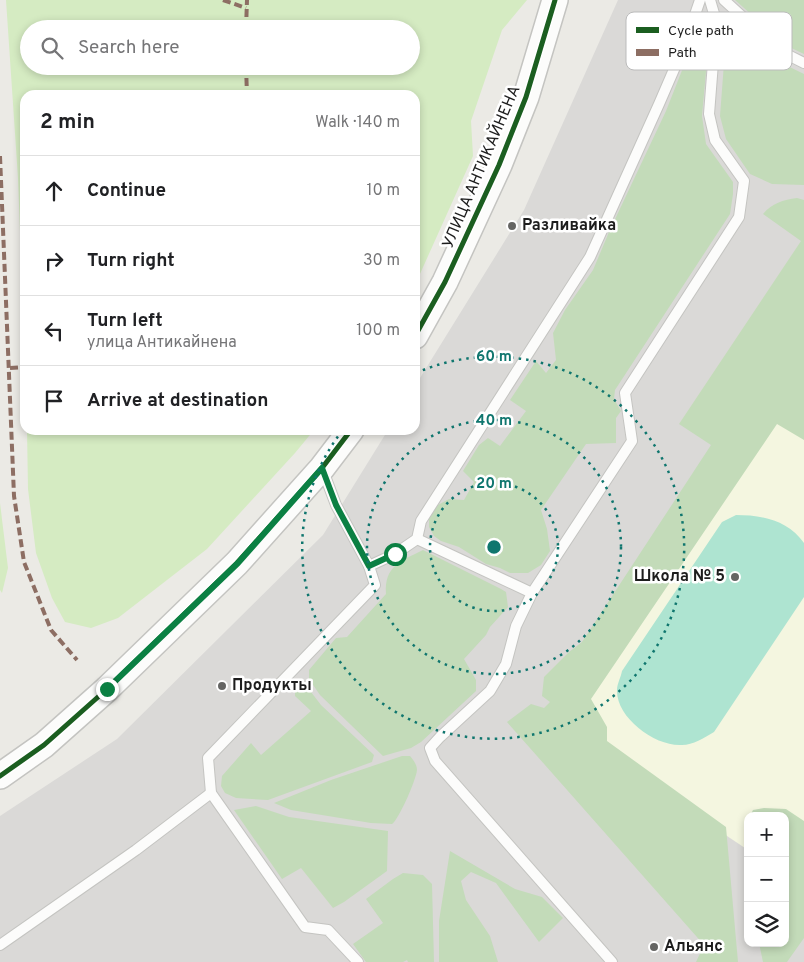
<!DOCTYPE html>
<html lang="en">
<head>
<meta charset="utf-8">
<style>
	body { margin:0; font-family:Overpass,sans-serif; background:#f6f6f6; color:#202124 }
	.controls { position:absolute; right:15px; bottom:15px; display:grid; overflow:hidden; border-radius:10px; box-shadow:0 2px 8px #0003 }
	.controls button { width:45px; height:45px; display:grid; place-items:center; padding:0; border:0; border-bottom:1px solid #e0e0e0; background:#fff; color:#202124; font:25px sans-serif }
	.stop { position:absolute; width:15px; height:15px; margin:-11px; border:4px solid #0b8043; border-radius:50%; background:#fff }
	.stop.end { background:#0b8043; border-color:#fff; box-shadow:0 1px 5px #0008 }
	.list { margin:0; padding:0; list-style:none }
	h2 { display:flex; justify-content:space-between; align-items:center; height:65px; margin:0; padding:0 20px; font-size:21px }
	h2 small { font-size:16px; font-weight:400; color:#757577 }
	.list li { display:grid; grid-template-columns:32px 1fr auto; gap:15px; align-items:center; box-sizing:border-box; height:70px; padding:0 20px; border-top:1px solid #e0e0e0 }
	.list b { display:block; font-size:19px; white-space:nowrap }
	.list p { margin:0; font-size:16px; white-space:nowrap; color:#757577 }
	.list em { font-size:16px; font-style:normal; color:#757577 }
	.icon { flex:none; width:28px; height:28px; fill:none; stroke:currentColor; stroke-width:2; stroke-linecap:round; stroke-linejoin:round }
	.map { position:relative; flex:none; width:804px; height:962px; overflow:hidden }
	.search { position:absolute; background:#fff; box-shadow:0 2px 8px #0003; left:20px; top:20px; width:400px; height:55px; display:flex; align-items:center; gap:12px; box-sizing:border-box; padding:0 18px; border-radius:28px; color:#757577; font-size:19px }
	.panel { position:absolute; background:#fff; box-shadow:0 2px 8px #0003; left:20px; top:90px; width:400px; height:345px; border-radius:15px }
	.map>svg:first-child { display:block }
</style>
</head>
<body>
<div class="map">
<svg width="804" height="962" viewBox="0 0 804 962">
	<rect width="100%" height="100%" fill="#ebeae5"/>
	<path fill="#dad9d7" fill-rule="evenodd" d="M618,0H804V962H0V816L117,739L323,535L388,430H415V386L524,210ZM748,816H785V943H748Z"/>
	<polygon fill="#f4f6e0" points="778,409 804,426 804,887 785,816 748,816 748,850 565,728"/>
	<g fill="#d5ebc2" fill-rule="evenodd">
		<path d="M6,0H527L502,30L471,121L473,156L415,285V95H25V365L18,178ZM29,29H411V66H29Z"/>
		<polygon points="27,430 314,430 295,453 207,549 118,618 91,628 65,622 52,598 36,553 28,489"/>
		<polygon points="0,503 8,568 2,593 0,590"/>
	</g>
	<g fill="#c3dbb9">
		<polygon points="735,0 804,0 804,54 787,46"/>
		<polygon points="705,12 708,49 702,116 706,144 733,182 733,194 730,214 615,390 614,399 621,411 616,418 616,443 586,444 541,510 547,529 550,551 541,565 528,573 510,573 500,568 486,564 459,547 441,541 434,536 429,527 429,516 436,506 449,499 464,500 474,482 463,471 479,445 488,438 500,446 526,411 510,400 536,361 546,373 556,360 553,333 565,310 593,270 609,232 666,111"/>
		<polygon points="724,14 771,58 804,74 804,185 772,184 750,174 726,139 720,116 725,50"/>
		<path d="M797,198L804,200V440L777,424L591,699L607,727V741L726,827L738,962H696L704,945L507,722L531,704L544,708L550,702L542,696L544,677L569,652L582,642L711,445L679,424L801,241L763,214C772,203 783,200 797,198Z"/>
		<path d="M423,550L501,589L506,592L508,607L490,627L486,635L464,659L476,680V691L421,742L411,748L383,756L320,695L309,679V670L336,638L347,637L386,594C384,566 401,561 423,550Z"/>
		<polygon points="301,679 321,705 374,755 372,762 268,800 236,798 225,793 221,786 222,776 251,743 261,755 311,711 295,696 295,687"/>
		<path d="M402,756H410C414,761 417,765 417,770C416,780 399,819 392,824L371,823L291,810L274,803L331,780Z"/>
		<polygon points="256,806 289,817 388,831 387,871 344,902 333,908 301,868 282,879 234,810"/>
		<polygon points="764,808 786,809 804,821 804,938 787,962 763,962 759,943 785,943 785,816 750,816 753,810"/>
		<polygon points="450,851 515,889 542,897 563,918 539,942 496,883 471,872 461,881 466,900 490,936 498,962 439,962 439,921"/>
		<polygon points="403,873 423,875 432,884 434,962 408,962 407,960 403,962 366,962 353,944 383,923 366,899 393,879"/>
	</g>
	<path fill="#aee4d1" d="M736,515C762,515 788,520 804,543V597L714,732C704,738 693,745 682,745C656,747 616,718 617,690C617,684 621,677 622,671L722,522Z"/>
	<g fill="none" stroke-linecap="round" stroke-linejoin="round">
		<defs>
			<g id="service">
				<polyline points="724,0 780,51 804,63"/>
				<polyline points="322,468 336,505 369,566"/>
				<polyline points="417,539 532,593 516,626 506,664 490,691 440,737 430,748 435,761 612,962"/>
				<polyline points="532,593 632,441 625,393 739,217 744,181 715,140 709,114 714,50 715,17 710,0"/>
				<polyline points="211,793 208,758 375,585 369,566 395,554 417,539 421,521 590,257 659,104 685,44 700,0"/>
				<polyline points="0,945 136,850 211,793 305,927 328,930 358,962"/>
			</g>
			<g id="tertiary">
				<polyline points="415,336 445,282 499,165 526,97 555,0"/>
				<polyline points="0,776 44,745 107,689 237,563 322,468 351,430"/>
			</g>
		</defs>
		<use href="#service" stroke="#c4c4c1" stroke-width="12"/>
		<use href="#tertiary" stroke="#c4c4c1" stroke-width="28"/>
		<use href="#service" stroke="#fcfcfb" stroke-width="10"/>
		<use href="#tertiary" stroke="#fcfcfb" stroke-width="25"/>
		<g stroke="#8d6e63" stroke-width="4" stroke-dasharray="8 4" stroke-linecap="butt">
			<polyline points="223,0 246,8"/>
			<polyline points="246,29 247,0"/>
			<polyline points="246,66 247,95"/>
			<polyline points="0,156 14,496 24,562 51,630 77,660"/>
			<polyline points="10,368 25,367"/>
		</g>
		<defs>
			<g id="cycleway">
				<polyline points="415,336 445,282 499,165 526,97 555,0"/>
				<polyline points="0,776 44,745 107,689 237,563 322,468 351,430"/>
			</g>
		</defs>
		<use href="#cycleway" stroke="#fff" stroke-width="8"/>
		<use href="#cycleway" stroke="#1b5e20" stroke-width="5"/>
	</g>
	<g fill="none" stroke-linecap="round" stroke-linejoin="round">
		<polyline stroke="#0b8043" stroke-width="6" points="107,689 238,563 322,468 336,505 369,566 395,554"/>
	</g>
	<g fill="none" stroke="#0f766e" stroke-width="2.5" stroke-dasharray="2.5 5">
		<circle cx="494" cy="547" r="64"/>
		<circle cx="494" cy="547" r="127"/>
		<path d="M416 373A191 191 0 1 1 342 431"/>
	</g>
	<g fill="#656563" stroke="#fff" stroke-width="2">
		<circle cx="512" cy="226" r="5"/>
		<circle cx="735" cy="577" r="5"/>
		<circle cx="222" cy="686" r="5"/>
		<circle cx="654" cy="947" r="5"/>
	</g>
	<g text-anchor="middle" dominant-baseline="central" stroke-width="5" stroke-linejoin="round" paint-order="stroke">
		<g font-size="16" fill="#1d1d1d" stroke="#fff">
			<text transform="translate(482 167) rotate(-67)">УЛИЦА АНТИКАЙНЕНА</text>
		</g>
		<g font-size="16" font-weight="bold" fill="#1d1d1d" stroke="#fff" text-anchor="start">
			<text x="522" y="226">Разливайка</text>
			<text x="725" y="577" text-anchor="end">Школа № 5</text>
			<text x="232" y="686">Продукты</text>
			<text x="664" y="947">Альянс</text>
		</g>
	</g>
	<rect x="626" y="12" width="166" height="58" rx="8" fill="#fff" stroke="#bbb" stroke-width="1"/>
	<rect x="636" y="27" width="23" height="6" fill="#1b5e20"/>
	<rect x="636" y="49" width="23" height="7" fill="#8d6e63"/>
	<g font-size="14" fill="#1d1d1d">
		<text x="668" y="35">Cycle path</text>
		<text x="668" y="57">Path</text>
	</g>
	<circle cx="494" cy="547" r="8" fill="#0f766e" stroke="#fff" stroke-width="2.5"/>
	<g font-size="15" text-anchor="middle" font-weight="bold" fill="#0f766e" stroke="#fff" stroke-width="5" stroke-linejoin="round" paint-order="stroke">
		<text x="494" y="361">60 m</text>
		<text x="494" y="425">40 m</text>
		<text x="494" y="488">20 m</text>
	</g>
</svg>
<div class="controls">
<button>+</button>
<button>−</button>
<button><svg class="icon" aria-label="layers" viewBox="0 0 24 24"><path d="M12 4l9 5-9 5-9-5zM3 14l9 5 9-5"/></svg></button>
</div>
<div class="stop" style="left:395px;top:554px"></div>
<div class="stop end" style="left:107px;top:689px"></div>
<div class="search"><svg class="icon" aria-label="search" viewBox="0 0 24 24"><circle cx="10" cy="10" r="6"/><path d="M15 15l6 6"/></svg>Search here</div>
<section class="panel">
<h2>2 min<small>Walk · 140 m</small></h2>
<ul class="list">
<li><svg class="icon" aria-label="ahead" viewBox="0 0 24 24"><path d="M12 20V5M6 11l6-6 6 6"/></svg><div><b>Continue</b></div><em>10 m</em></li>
<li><svg class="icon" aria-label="right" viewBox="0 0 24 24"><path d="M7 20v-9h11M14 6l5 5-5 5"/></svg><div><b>Turn right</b></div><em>30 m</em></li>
<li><svg class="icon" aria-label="left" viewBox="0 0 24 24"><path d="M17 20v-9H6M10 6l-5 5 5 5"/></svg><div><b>Turn left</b><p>улица Антикайнена</p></div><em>100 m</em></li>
<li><svg class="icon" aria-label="arrive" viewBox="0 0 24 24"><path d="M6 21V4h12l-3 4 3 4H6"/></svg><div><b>Arrive at destination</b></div></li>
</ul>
</section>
</div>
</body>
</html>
